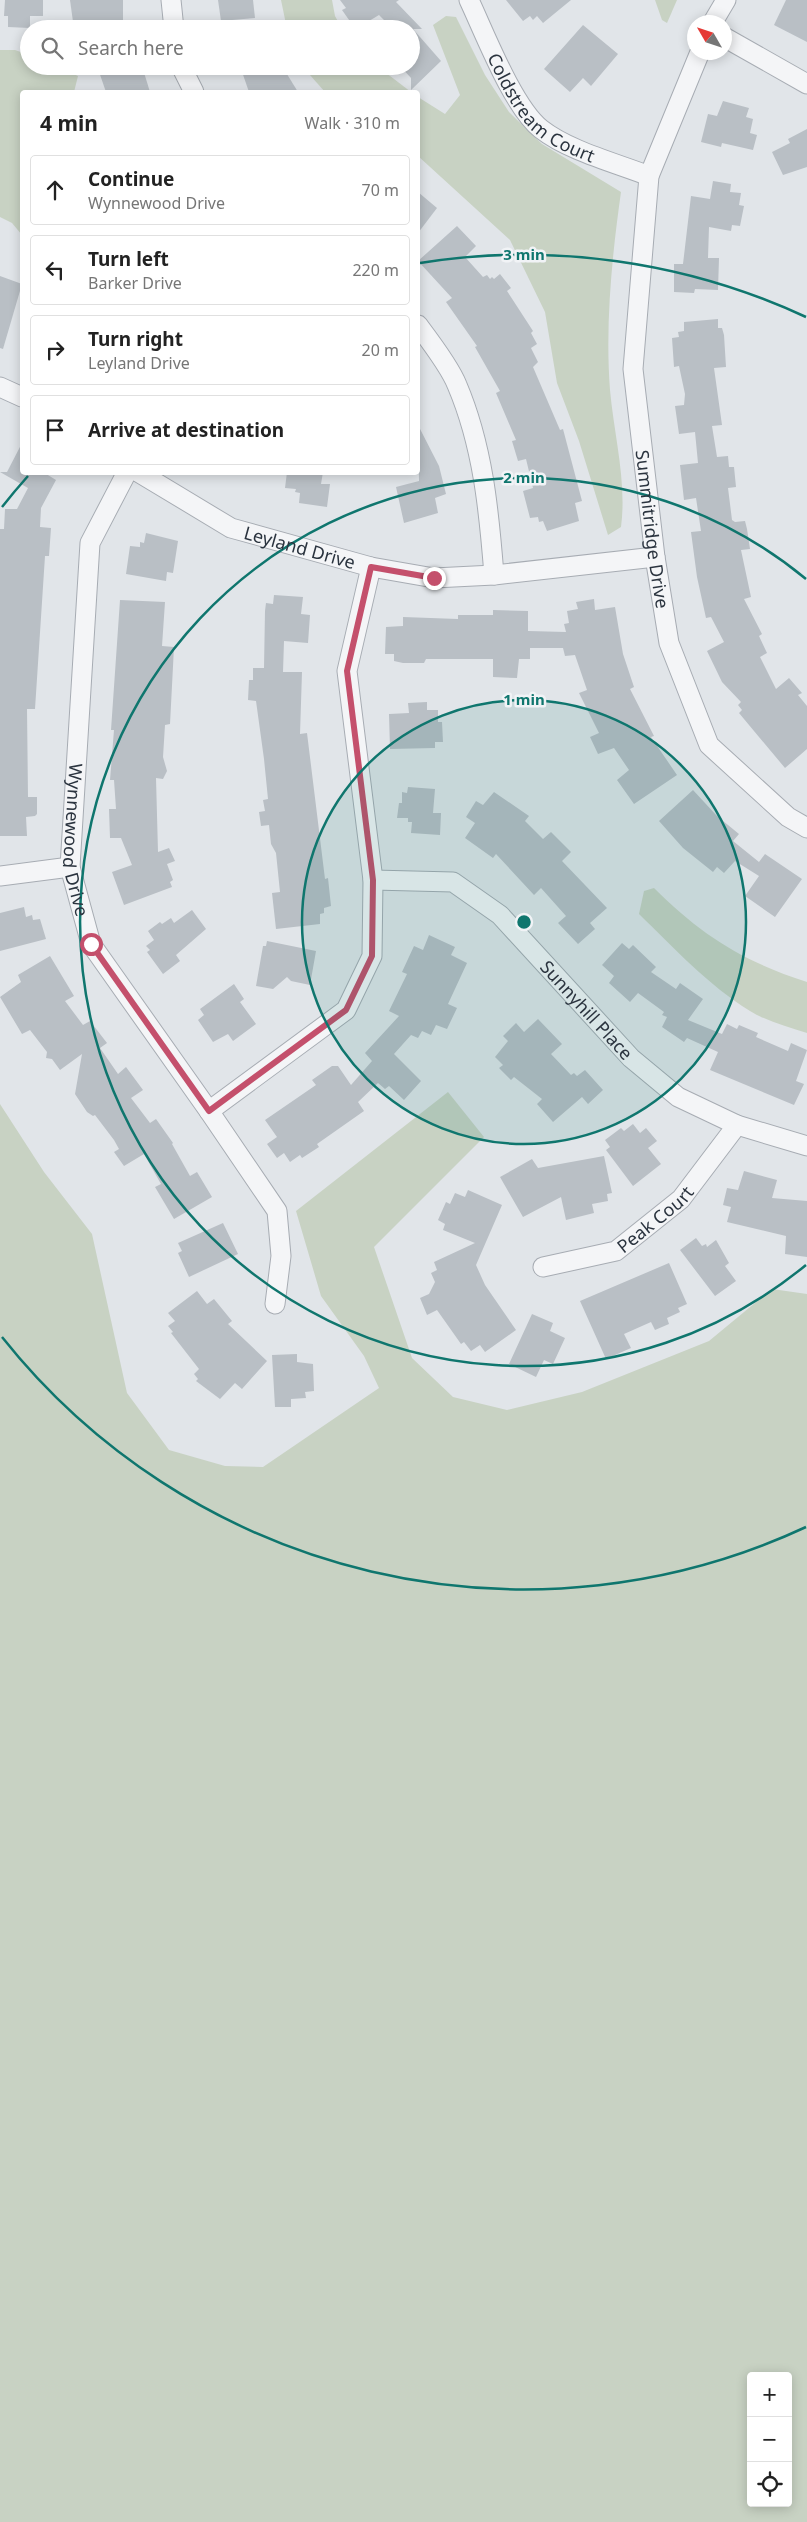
<!DOCTYPE html>
<html lang="en">
<head>
<meta charset="utf-8">
<style>
	body { margin:0; font-family:"Noto Sans",sans-serif; background:#f6f6f6; color:#222 }
	.controls { position:absolute; right:15px; bottom:15px; display:grid; overflow:hidden; border-radius:5px; box-shadow:0 2px 12px #0003 }
	.controls button { width:45px; height:45px; display:grid; place-items:center; padding:0; border:0; border-bottom:1px solid #e0e0e0; background:#fff; color:#222; font:25px sans-serif }
	.compass { position:absolute; left:687px; top:15px; width:45px; height:45px; border-radius:50%; background:#fff; box-shadow:0 2px 12px #0003; rotate:309deg }
	.stop { position:absolute; width:15px; height:15px; margin:-11px; border:4px solid #c4506c; border-radius:50%; background:#fff }
	.stop.end { background:#c4506c; border-color:#fff; box-shadow:0 1px 5px #0008 }
	.list { margin:0; padding:0; list-style:none }
	h2 { display:flex; justify-content:space-between; align-items:center; height:65px; margin:0; padding:0 20px; font-size:21px }
	h2 small { font-size:16px; font-weight:400; color:#767676 }
	.list li { display:grid; grid-template-columns:32px 1fr auto; gap:15px; align-items:center; box-sizing:border-box; height:70px; margin:0 10px 10px; padding:0 10px; border:1px solid #e0e0e0; border-radius:5px }
	.list b { display:block; font-size:19px; white-space:nowrap }
	.list p { margin:0; font-size:16px; white-space:nowrap; color:#767676 }
	.list em { font-size:16px; font-style:normal; color:#767676 }
	.icon { flex:none; width:28px; height:28px; fill:none; stroke:currentColor; stroke-width:2; stroke-linecap:round; stroke-linejoin:round }
	.map { position:relative; flex:none; width:807px; height:2522px; overflow:hidden }
	.search { position:absolute; background:#fff; box-shadow:0 2px 12px #0003; left:20px; top:20px; width:400px; height:55px; display:flex; align-items:center; gap:12px; box-sizing:border-box; padding:0 18px; border-radius:28px; color:#767676; font-size:19px }
	.panel { position:absolute; background:#fff; box-shadow:0 2px 12px #0003; left:20px; top:90px; width:400px; height:385px; border-radius:5px }
	.map>svg:first-child { display:block }
</style>
</head>
<body>
<div class="map">
<svg width="807" height="2522" viewBox="0 0 807 2522">
	<rect width="100%" height="100%" fill="#e1e5e9"/>
	<g fill="#c8d2c3" fill-rule="evenodd">
		<polygon points="281,0 332,0 335,16 342,29 287,29"/>
		<polygon points="655,0 677,0 667,23 662,20"/>
		<path d="M446,16L456,17L485,75L509,112L542,144L621,192C612,256 605,325 610,390C614,435 627,482 621,527L608,535L579,441L557,383L545,312L510,240L418,156V97L445,114L460,95L433,25Z"/>
		<polygon points="0,50 15,50 29,55 29,66 55,66 78,76 74,92 22,92 22,235 12,223 0,217"/>
		<polygon points="302,66 377,66 411,92 325,92"/>
		<path d="M654,888C701,935 744,962 807,982V1033C788,1027 766,1021 750,1011C708,985 674,948 639,914L644,891Z"/>
		<path d="M448,1092L484,1137L374,1247L412,1358L453,1397L507,1410L582,1392L709,1341L772,1289L807,1294V2522H0V1104L44,1172L92,1234L127,1393L169,1450L225,1466L263,1467L379,1388L364,1356L321,1296L296,1211ZM751,2376H788V2503H751Z"/>
	</g>
	<g fill="#b9bfc5">
		<polygon points="5,0 43,0 43,16 30,16 30,28 8,27 8,16 4,16"/>
		<polygon points="70,0 123,0 123,29 74,29"/>
		<polygon points="218,0 253,0 255,18 221,21"/>
		<polygon points="340,0 399,0 396,2 422,29 413,29 441,61 411,90 411,78 400,66 411,66 411,29 393,29 379,15 364,24 362,21 354,27 342,10 346,8"/>
		<polygon points="506,0 571,0 543,23 537,16 533,20 530,16 523,21"/>
		<polygon points="786,0 807,0 807,42 774,25"/>
		<polygon points="583,25 618,54 591,86 583,78 570,92 544,69"/>
		<polygon points="97,66 142,66 150,92 106,92"/>
		<polygon points="240,66 282,66 298,92 249,92"/>
		<polygon points="723,101 749,108 746,117 753,119 750,133 757,135 753,150 722,143 721,147 701,142 708,114 717,116"/>
		<polygon points="807,129 807,167 783,175 772,152 790,143 788,139"/>
		<polygon points="713,181 731,184 730,192 741,193 739,205 744,206 740,226 732,225 731,231 709,227 708,258 719,258 718,290 695,289 694,293 674,292 674,264 683,264 691,196 710,199"/>
		<polygon points="418,192 437,208 418,233"/>
		<polygon points="457,226 476,246 465,257 483,277 487,275 490,279 492,277 494,279 500,274 511,288 507,291 533,331 531,333 537,344 531,348 538,362 533,367 560,430 563,429 582,501 575,503 579,521 547,531 543,521 539,522 538,517 530,518 523,491 533,488 526,459 518,461 512,441 516,440 496,393 500,391 475,347 477,346 446,302 452,298 418,261"/>
		<polygon points="0,276 22,284 3,349 0,348"/>
		<polygon points="718,319 718,328 722,328 724,335 726,367 714,368 722,425 712,426 717,457 728,456 729,467 734,467 736,487 728,488 732,520 735,522 745,521 747,529 750,549 741,550 751,597 744,599 762,634 759,636 767,653 760,657 776,689 789,678 802,693 798,695 807,706 807,749 785,768 739,713 742,710 738,705 741,702 722,682 707,651 724,642 711,617 706,618 697,577 691,532 701,531 696,498 684,500 680,465 698,463 695,432 679,434 675,406 684,405 685,394 679,366 674,367 672,338 679,337 678,332 684,331 684,322"/>
		<polygon points="418,425 439,466 446,494 435,498 438,513 404,523 396,487 419,481"/>
		<polygon points="22,443 22,472 43,472 56,480 41,508 40,527 51,528 49,556 45,556 35,709 27,709 28,797 37,797 37,814 35,816 26,817 27,836 0,836 0,529 4,529 5,509 17,509 28,488 0,472 7,472"/>
		<polygon points="287,472 323,472 321,484 330,484 327,507 299,503 300,493 295,492 296,489 285,488"/>
		<polygon points="146,533 178,541 173,573 167,572 166,581 126,574 130,546 140,547 140,542 144,543"/>
		<polygon points="274,595 303,597 301,614 310,615 308,643 284,641 283,672 302,672 300,734 307,733 325,879 328,878 331,906 324,908 324,913 320,914 320,924 276,929 272,893 280,892 276,853 271,844 269,825 261,826 259,812 265,811 263,800 268,799 264,759 256,701 248,700 249,680 253,680 253,668 264,668 265,611 266,603 273,604"/>
		<polygon points="594,599 595,610 615,607 623,654 634,687 630,689 654,736 651,737 677,775 634,804 617,780 629,770 614,748 598,754 590,737 599,733 579,693 587,690 575,655 565,656 563,648 530,648 530,659 519,659 517,678 493,677 493,659 426,659 424,663 403,663 394,661 394,654 385,654 386,627 403,626 403,617 458,619 458,615 493,615 493,610 528,611 528,631 566,632 564,624 569,623 567,611 578,609 576,602"/>
		<polygon points="120,600 165,602 162,646 174,647 170,724 165,725 163,757 167,771 163,779 156,778 158,852 169,848 175,861 167,864 173,880 170,882 172,887 124,905 112,872 132,865 121,838 110,838 109,809 116,809 114,780 110,780 114,730 111,730"/>
		<polygon points="427,702 427,710 438,710 438,722 442,722 443,742 435,742 435,748 390,749 389,714 409,713 408,703"/>
		<polygon points="408,787 435,789 433,813 441,813 440,835 411,833 412,822 408,822 408,818 397,818 399,803 402,803 402,792 407,793"/>
		<polygon points="693,790 717,816 739,834 733,841 759,862 765,854 802,879 775,917 745,896 759,876 735,861 724,873 717,867 713,872 683,848 659,821"/>
		<polygon points="494,792 529,816 525,821 543,839 551,832 571,852 562,861 607,908 590,923 595,929 578,944 558,923 566,916 541,888 534,895 496,854 493,858 465,838 475,823 466,817 476,801 483,805"/>
		<polygon points="24,907 26,917 32,915 33,920 40,919 46,939 0,951 0,913"/>
		<polygon points="192,910 206,929 176,955 180,961 163,974 147,952 150,950 146,946 154,940 148,931 160,922 162,924 171,918 174,923"/>
		<polygon points="429,935 455,947 451,955 467,963 448,1004 457,1008 447,1029 436,1025 431,1035 422,1031 418,1038 411,1035 394,1054 421,1081 404,1100 389,1086 385,1089 378,1083 358,1102 364,1111 317,1144 319,1147 302,1158 300,1155 290,1162 284,1153 277,1158 267,1144 277,1137 265,1120 316,1085 312,1080 332,1066 338,1066 351,1085 372,1061 365,1053 399,1016 389,1011 407,974 402,972 414,946 423,950"/>
		<polygon points="267,941 316,951 310,985 291,981 287,977 273,989 256,986 263,946 266,946"/>
		<polygon points="622,943 629,949 633,945 656,967 651,972 676,989 680,983 703,999 688,1020 722,1034 727,1024 737,1029 739,1025 758,1033 756,1037 788,1051 791,1043 807,1050 796,1081 804,1084 794,1105 710,1070 718,1052 687,1038 684,1042 662,1027 667,1017 662,1015 664,1012 638,993 630,1002 609,983 614,976 602,965"/>
		<polygon points="50,956 74,996 65,1001 83,1025 90,1021 107,1043 100,1048 118,1074 126,1067 143,1090 131,1098 150,1123 156,1119 173,1143 172,1144 190,1176 197,1172 212,1197 174,1219 155,1187 161,1184 144,1154 124,1166 114,1152 119,1149 114,1140 95,1115 93,1116 87,1112 75,1094 82,1054 60,1070 52,1059 46,1058 47,1052 30,1030 22,1034 0,997 21,982 18,975"/>
		<polygon points="234,984 244,999 240,1002 256,1024 233,1041 228,1034 213,1042 198,1020 204,1015 200,1009"/>
		<polygon points="538,1019 562,1044 551,1054 571,1075 574,1073 577,1076 585,1070 603,1090 588,1104 582,1097 553,1122 537,1104 542,1099 514,1077 511,1080 499,1068 503,1065 495,1057 508,1041 503,1036 516,1023 524,1032"/>
		<polygon points="633,1124 640,1133 646,1128 657,1141 648,1148 661,1164 633,1186 606,1150 610,1147 605,1140 621,1128 624,1131"/>
		<polygon points="604,1156 612,1193 607,1194 608,1201 592,1204 594,1213 566,1220 561,1197 523,1217 500,1177 532,1159 538,1168"/>
		<polygon points="744,1171 777,1180 772,1198 807,1201 807,1257 785,1254 786,1236 727,1222 731,1207 723,1205 727,1188 738,1190"/>
		<polygon points="468,1190 502,1205 476,1265 485,1285 516,1330 485,1352 480,1345 471,1351 464,1342 461,1344 437,1310 427,1315 420,1298 429,1294 435,1282 431,1273 437,1270 434,1262 475,1243 443,1230 445,1224 438,1220 446,1202 450,1204 455,1193 465,1197"/>
		<polygon points="223,1223 238,1254 189,1277 178,1253 182,1251 178,1243"/>
		<polygon points="696,1238 702,1246 706,1244 707,1247 716,1240 729,1263 725,1266 736,1281 715,1296 680,1250"/>
		<polygon points="669,1263 687,1304 678,1308 680,1312 667,1318 669,1324 655,1330 651,1322 624,1334 631,1348 606,1359 580,1301"/>
		<polygon points="197,1291 207,1304 214,1299 232,1321 228,1324 267,1361 242,1389 235,1383 220,1399 196,1381 198,1379 194,1374 199,1369 171,1333 173,1332 168,1326 175,1321 168,1313"/>
		<polygon points="532,1314 553,1323 550,1331 565,1338 553,1364 544,1360 536,1377 509,1364"/>
		<polygon points="297,1354 297,1362 313,1364 314,1391 305,1392 306,1398 291,1399 291,1407 275,1407 272,1355"/>
	</g>
	<g fill="none" stroke-linecap="round" stroke-linejoin="round">
		<defs>
			<g id="minor">
				<polyline points="171,0 174,29"/>
				<path id="s1" d="M469,0C485,34 513,107 541,129C569,151 616,163 649,176"/>
				<polyline points="713,22 726,0"/>
				<polyline points="724,37 807,84"/>
				<path id="s2" d="M700,52L649,176L633,369L655,557L669,643L709,745L788,817L807,828"/>
				<polyline points="181,66 194,92"/>
				<path d="M418,325C430,341 450,367 457,385C483,446 489,511 494,575"/>
				<polyline points="0,387 22,397"/>
				<path id="s3" d="M127,472L90,543L70,867L91,944L209,1111L277,1211L281,1256L275,1304"/>
				<path id="s4" d="M138,472L231,528L371,567L434,578L494,575L655,557"/>
				<polyline points="0,876 70,867"/>
				<path id="s5" d="M373,880L453,882L500,915L631,1058L678,1097L737,1125L807,1146"/>
				<polyline points="209,1111 346,1010 372,956 373,880 347,671 371,567"/>
				<path id="s6" d="M543,1267L616,1251L681,1199L737,1125"/>
			</g>
		</defs>
		<use href="#minor" stroke="#a7acb3" stroke-width="21"/>
		<use href="#minor" stroke="#f4f5f7" stroke-width="19"/>
	</g>
	<g fill="none" stroke-linecap="round" stroke-linejoin="round">
		<polyline stroke="#c4506c" stroke-width="6" points="91,944 209,1111 346,1010 372,956 373,880 347,671 371,567 434,578"/>
	</g>
	<circle cx="524" cy="922" r="222" fill="#0f766e" fill-opacity=".12"/>
	<g fill="none" stroke="#0f766e" stroke-width="2.5">
		<circle cx="524" cy="922" r="222"/>
		<path d="M806 1265A444 444 0 1 1 806 579"/>
		<path d="M806 1527A667 667 0 0 1 2 1337M2 507A667 667 0 0 1 28 476M420 263A667 667 0 0 1 806 317"/>
	</g>
	<g text-anchor="middle" dominant-baseline="central" stroke-width="5" stroke-linejoin="round" paint-order="stroke">
		<g font-size="18" fill="#2b343f" stroke="#f1f3f6">
			<text stroke="none"><textPath href="#s1" startOffset="134">Coldstream Court</textPath></text>
			<text stroke="none"><textPath href="#s2" startOffset="489">Summitridge Drive</textPath></text>
			<text stroke="none"><textPath href="#s4" startOffset="180">Leyland Drive</textPath></text>
			<text stroke="none"><textPath href="#s3" startOffset="378">Wynnewood Drive</textPath></text>
			<text stroke="none"><textPath href="#s5" startOffset="266">Sunnyhill Place</textPath></text>
			<text stroke="none"><textPath href="#s6" startOffset="125">Peak Court</textPath></text>
		</g>
	</g>
	<circle cx="524" cy="922" r="8" fill="#0f766e" stroke="#f1f3f6" stroke-width="2.5"/>
	<g font-size="15" text-anchor="middle" font-weight="bold" fill="#0f766e" stroke="#f1f3f6" stroke-width="5" stroke-linejoin="round" paint-order="stroke">
		<text x="524" y="260">3 min</text>
		<text x="524" y="483">2 min</text>
		<text x="524" y="705">1 min</text>
	</g>
</svg>
<div class="controls">
<button>+</button>
<button>−</button>
<button><svg class="icon" aria-label="locate" viewBox="0 0 24 24"><circle cx="12" cy="12" r="6"/><path d="M12 2v4M12 18v4M2 12h4M18 12h4"/></svg></button>
</div>
<svg class="compass" viewBox="-18 -18 36 36"><path d="M0-13l5 13h-10z" fill="#e53935"/><path d="M0 13l5-13h-10z" fill="#767676"/></svg>
<div class="stop" style="left:91px;top:944px"></div>
<div class="stop end" style="left:434px;top:578px"></div>
<div class="search"><svg class="icon" aria-label="search" viewBox="0 0 24 24"><circle cx="10" cy="10" r="6"/><path d="M15 15l6 6"/></svg>Search here</div>
<section class="panel">
<h2>4 min<small>Walk · 310 m</small></h2>
<ul class="list">
<li><svg class="icon" aria-label="ahead" viewBox="0 0 24 24"><path d="M12 20V5M6 11l6-6 6 6"/></svg><div><b>Continue</b><p>Wynnewood Drive</p></div><em>70 m</em></li>
<li><svg class="icon" aria-label="left" viewBox="0 0 24 24"><path d="M17 20v-9H6M10 6l-5 5 5 5"/></svg><div><b>Turn left</b><p>Barker Drive</p></div><em>220 m</em></li>
<li><svg class="icon" aria-label="right" viewBox="0 0 24 24"><path d="M7 20v-9h11M14 6l5 5-5 5"/></svg><div><b>Turn right</b><p>Leyland Drive</p></div><em>20 m</em></li>
<li><svg class="icon" aria-label="arrive" viewBox="0 0 24 24"><path d="M6 21V4h12l-3 4 3 4H6"/></svg><div><b>Arrive at destination</b></div></li>
</ul>
</section>
</div>
</body>
</html>
